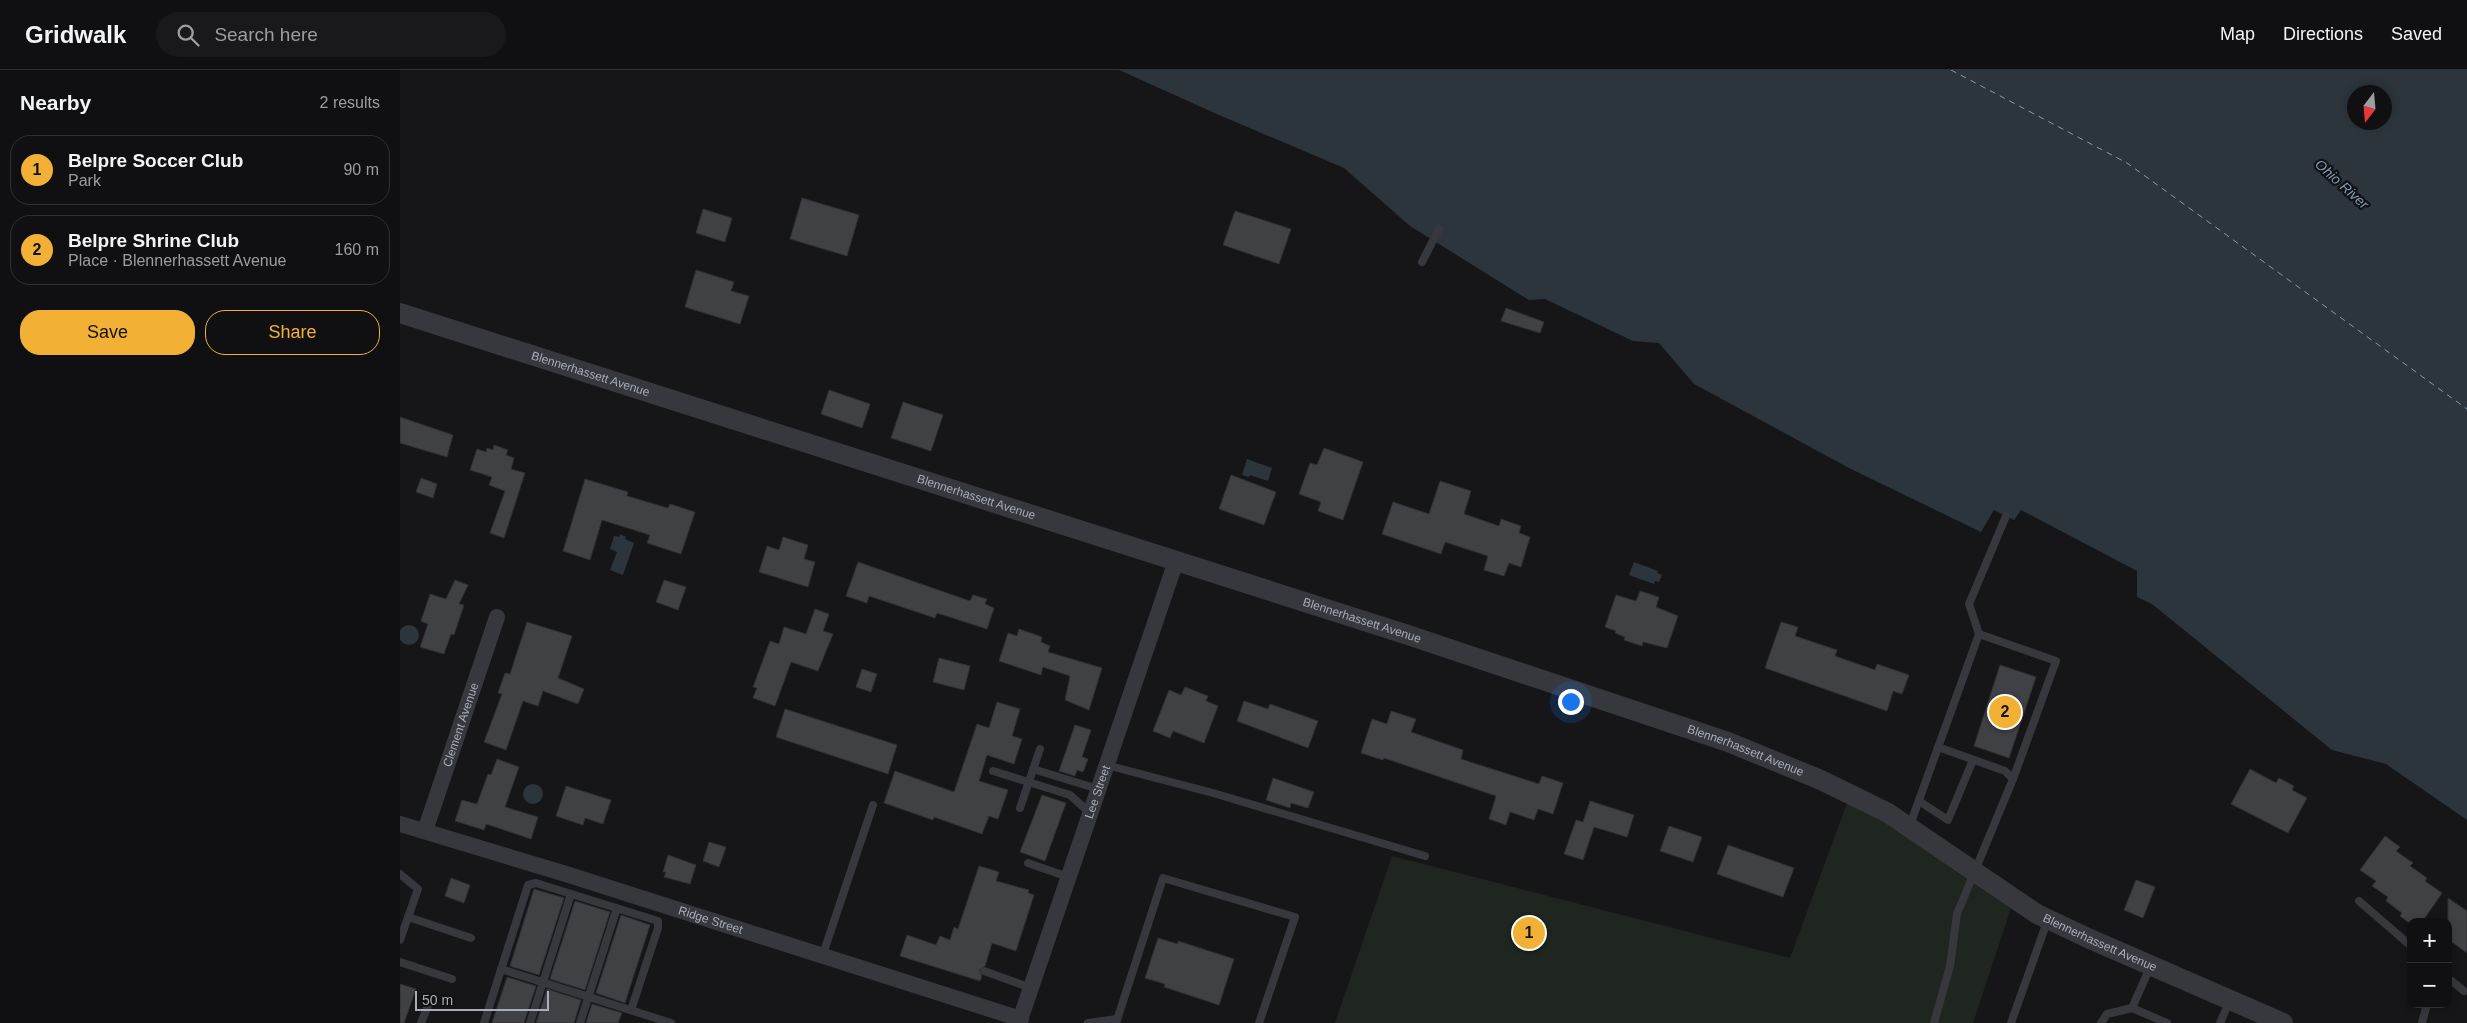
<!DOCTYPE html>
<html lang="en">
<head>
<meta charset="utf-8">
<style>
	body { margin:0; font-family:Arial,sans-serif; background:#19191b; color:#f1f3f6 }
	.controls { position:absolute; right:15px; bottom:15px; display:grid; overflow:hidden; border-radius:10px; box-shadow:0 2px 8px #0003 }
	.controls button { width:45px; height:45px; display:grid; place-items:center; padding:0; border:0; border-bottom:1px solid #303032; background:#101012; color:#f1f3f6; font:25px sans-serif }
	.compass { position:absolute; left:1947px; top:15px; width:45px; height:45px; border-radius:50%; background:#101012; box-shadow:0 2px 8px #0003; rotate:196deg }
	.scale { position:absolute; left:15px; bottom:12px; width:134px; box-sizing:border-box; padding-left:5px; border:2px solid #a8adb8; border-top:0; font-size:14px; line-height:18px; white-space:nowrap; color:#a8adb8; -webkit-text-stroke:4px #111113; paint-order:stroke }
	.you { position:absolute; left:1170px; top:631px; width:18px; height:18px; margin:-12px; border:4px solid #fff; border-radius:50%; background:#1a73e8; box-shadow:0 0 0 8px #1a73e833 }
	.badge { display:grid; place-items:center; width:32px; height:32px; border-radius:50%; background:#f2b134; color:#111; font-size:16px; font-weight:700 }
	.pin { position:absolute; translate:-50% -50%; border:2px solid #fff; box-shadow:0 1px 5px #0006 }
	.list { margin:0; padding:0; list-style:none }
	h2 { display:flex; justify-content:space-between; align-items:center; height:65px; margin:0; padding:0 20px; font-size:21px }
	h2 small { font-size:16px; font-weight:400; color:#9c9d9f }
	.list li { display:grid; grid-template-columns:32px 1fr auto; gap:15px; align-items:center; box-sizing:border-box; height:70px; margin:0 10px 10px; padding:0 10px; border:1px solid #303032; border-radius:20px }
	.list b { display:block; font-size:19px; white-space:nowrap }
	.list p { margin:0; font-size:16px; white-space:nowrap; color:#9c9d9f }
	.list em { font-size:16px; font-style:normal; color:#9c9d9f }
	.actions { display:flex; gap:10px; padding:15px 20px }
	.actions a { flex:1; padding:11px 0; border:1px solid #f2b134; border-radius:20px; text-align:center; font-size:18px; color:#f2b134 }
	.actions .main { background:#f2b134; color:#111 }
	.icon { flex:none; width:28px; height:28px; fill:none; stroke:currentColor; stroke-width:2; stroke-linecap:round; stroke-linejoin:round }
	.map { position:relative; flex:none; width:2067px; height:953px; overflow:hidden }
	header { display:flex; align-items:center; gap:30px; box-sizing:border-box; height:70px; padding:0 25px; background:#101012; border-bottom:1px solid #303032 }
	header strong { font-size:24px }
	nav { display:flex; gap:28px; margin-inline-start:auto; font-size:18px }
	.search { width:350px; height:45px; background:#19191b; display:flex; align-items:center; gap:12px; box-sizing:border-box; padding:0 18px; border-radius:28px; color:#9c9d9f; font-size:19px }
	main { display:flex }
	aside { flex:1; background:#101012 }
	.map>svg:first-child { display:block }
</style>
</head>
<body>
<header>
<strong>Gridwalk</strong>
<div class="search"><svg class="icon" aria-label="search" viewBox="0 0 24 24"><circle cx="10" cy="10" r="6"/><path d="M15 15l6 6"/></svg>Search here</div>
<nav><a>Map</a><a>Directions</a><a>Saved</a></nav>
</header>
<main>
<aside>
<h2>Nearby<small>2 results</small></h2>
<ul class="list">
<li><span class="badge">1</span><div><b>Belpre Soccer Club</b><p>Park</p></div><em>90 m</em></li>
<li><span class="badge">2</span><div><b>Belpre Shrine Club</b><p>Place · Blennerhassett Avenue</p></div><em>160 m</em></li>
</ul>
<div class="actions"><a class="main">Save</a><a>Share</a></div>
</aside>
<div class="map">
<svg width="2067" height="953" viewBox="0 0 2067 953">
	<rect width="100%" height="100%" fill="#161618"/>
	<polygon fill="#1e261f" points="1447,733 1484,751 1611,838 1573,953 935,953 992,786 1390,888"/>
	<g fill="#2c353c" fill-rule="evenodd">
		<path d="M719,0H2067V750L1986,694L1932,680L1752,534L1737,527V501L1621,440L1614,450L1594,440L1581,462L1451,399L1294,314L1259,273L1233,271L1145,229L1129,230L1010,156L944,98L819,45ZM1954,22H1984V52H1954Z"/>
		<polygon points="847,389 872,398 868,411 850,405 849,407 842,405"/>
		<polygon points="220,464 226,467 225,469 234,473 223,505 210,500 217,482 210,479 214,466 219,467"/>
		<polygon points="1234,492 1258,501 1257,503 1262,505 1259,512 1255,511 1254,514 1229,505"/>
		<circle cx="9" cy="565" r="10"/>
		<circle cx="133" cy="724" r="10"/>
	</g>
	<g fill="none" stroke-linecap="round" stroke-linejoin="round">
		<polyline stroke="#7f9bb3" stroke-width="1" stroke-dasharray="6 5" stroke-linecap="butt" points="1551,0 1727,93 2067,339"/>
	</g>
	<g fill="#404145" stroke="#303034">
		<polygon points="402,128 459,145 447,186 390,169"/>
		<polygon points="303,139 332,148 325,172 296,163"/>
		<polygon points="835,141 891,159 879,194 823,175"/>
		<polygon points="296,200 334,212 331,221 349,226 340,254 285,237"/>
		<polygon points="1106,238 1144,252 1140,263 1101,251"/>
		<polygon points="429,320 470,334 462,358 421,344"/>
		<polygon points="503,332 543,345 531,381 491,368"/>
		<polygon points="0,347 53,365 47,387 0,373"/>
		<polygon points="94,375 108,380 106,385 114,388 111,399 125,403 104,468 90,463 105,421 89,415 92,407 70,400 77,379 86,382 87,378 93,380"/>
		<polygon points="924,378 963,392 943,450 918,441 921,432 899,424 910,393 917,395"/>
		<polygon points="831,405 876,422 864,455 819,439"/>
		<polygon points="21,408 37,414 33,428 16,422"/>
		<polygon points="185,409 228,422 227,426 268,438 270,434 295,442 281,484 247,473 250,465 202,450 190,490 163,481"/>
		<polygon points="1040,411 1071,421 1064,444 1099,456 1101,449 1121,456 1119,463 1130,467 1121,497 1109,493 1104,506 1084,500 1088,486 1045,472 1041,484 982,464 993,432 1029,444"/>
		<polygon points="383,467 408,475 404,489 415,492 408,517 359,502 367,476 379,480"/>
		<polygon points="458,492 570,531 573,525 587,529 585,534 594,538 587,559 537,543 535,548 469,526 467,533 446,526"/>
		<polygon points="55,510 68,515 59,534 64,535 54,565 51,564 44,584 20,577 28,554 21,551 30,524 46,529"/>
		<polygon points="264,510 286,517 278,540 256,532"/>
		<polygon points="1240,521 1259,527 1256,537 1278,546 1267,578 1243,572 1242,576 1224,570 1225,567 1215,563 1216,561 1205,557 1216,525 1236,531"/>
		<polygon points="415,539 429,544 423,561 433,564 418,601 391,592 375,636 353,628 357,618 353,617 370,571 379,574 384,557 406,564"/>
		<polygon points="127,552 172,566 158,608 184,619 178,634 143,621 138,636 123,631 106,680 84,672 102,624 98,623 105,603 110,604"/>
		<polygon points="1381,552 1398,557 1395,566 1437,580 1435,586 1475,600 1477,594 1509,605 1502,624 1493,621 1487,641 1365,598"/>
		<polygon points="619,559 642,567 641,572 650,576 648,582 702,598 689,640 665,630 670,606 643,597 641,605 599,591 608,563 617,566"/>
		<polygon points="539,588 570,596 564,620 533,612"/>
		<polygon points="1600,595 1636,607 1609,688 1574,676"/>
		<polygon points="462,599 477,604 471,622 456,617"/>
		<polygon points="785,617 808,626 806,631 818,636 804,673 773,661 770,668 753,661 769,620 781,625"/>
		<polygon points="844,631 868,639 870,634 918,651 908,678 837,651"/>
		<polygon points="597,632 620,639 612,666 622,669 614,694 587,685 579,711 608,720 598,749 589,746 582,764 534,747 533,750 484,733 495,701 554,722 577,654 589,658"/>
		<polygon points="385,639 497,675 488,704 376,667"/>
		<polygon points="991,641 1016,649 1011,662 1063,680 1061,689 1139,714 1142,706 1163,713 1153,744 1138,739 1134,750 1110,742 1106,755 1089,749 1096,726 984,688 983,690 961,683 972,649 987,654"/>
		<polygon points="675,655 691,660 682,687 688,689 683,702 677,700 675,706 659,701"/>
		<polygon points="97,689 119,697 105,737 138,747 131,769 86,754 84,760 55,751 62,730 77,734 88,704 91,705"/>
		<polygon points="1850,699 1876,713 1879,708 1894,716 1892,720 1907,728 1888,763 1831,734"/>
		<polygon points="873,708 914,722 908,738 891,733 890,738 866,730"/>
		<polygon points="166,716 211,730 203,754 185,748 183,755 156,746"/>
		<polygon points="642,725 666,733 645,791 620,782"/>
		<polygon points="1190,731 1234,745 1227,767 1194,757 1183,790 1164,784 1176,750 1183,752"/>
		<polygon points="1269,756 1302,767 1293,792 1260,781"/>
		<polygon points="1985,766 2000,777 1996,781 2013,793 2010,796 2027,808 2025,811 2042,823 2022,852 2008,852 2000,846 2002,843 1986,831 1988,827 1972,816 1976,811 1960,800"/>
		<polygon points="309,772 326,777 319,797 303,791"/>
		<polygon points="1328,775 1394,798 1383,827 1317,804"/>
		<polygon points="268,785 296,795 290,814 264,807 266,802 263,802"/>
		<polygon points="579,796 599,802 596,811 629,820 628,823 634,825 616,881 592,873 585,896 579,900 582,906 580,911 500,886 507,865 536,875 540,866 550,870 554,857 558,859"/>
		<polygon points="51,808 70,815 64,833 45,826"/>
		<polygon points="1736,810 1755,817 1743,848 1724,840"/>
		<polygon points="134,819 164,828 139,905 110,896"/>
		<polygon points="2048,828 2067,841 2067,883 2048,869"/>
		<polygon points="175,831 210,842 185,920 150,909"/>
		<polygon points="221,845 250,855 225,933 196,923"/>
		<polygon points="758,868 778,874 778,871 834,889 819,935 764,917 765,914 745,908"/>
		<polygon points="107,907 136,916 124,953 92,953"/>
		<polygon points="0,914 16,919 4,953 0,953"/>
		<polygon points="147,919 181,930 174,953 136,953"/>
		<polygon points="192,934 222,943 218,953 186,953"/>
	</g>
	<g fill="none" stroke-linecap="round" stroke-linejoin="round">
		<g stroke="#37383d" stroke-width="8">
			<polyline points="1022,192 1039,159"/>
			<polyline points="1579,564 1569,534 1606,446"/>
			<polyline points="1538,677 1605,701 1613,709"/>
			<polyline points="706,695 813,723 1025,786"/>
			<polyline points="633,699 698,719"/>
			<polyline points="593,701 670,725 690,743"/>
			<polyline points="1519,731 1548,750 1573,690"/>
			<polyline points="620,738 640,679"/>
			<polyline points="1510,755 1579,564 1656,591 1613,709 1557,844 1550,896 1534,953"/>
			<polyline points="628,793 668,807"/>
			<polyline points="0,804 18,819 0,870"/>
			<polyline points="1959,831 2011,876"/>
			<polyline points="8,847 71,868"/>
			<polyline points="422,887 473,735"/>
			<polyline points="0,892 52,909"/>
			<polyline points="1751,895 1732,938 1767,953"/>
			<polyline points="101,899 271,953"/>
			<polyline points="584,901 631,918"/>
			<polyline points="2048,908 2064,921"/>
			<polyline points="21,953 29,933"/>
			<polyline points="84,953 128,815 136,813 258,851 258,858 231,940"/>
			<polyline points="130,953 171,824"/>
			<polyline points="180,953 217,838"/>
			<polyline points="688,953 717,949"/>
			<polyline points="716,953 763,808 895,847 859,953"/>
			<polyline points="1611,953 1648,849"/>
			<polyline points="1701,953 1707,944 1732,938"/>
			<polyline points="1820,953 1830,930"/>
			<polyline points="2022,953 2027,934"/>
		</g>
		<g stroke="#37383d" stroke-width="16">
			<path id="s1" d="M0,754L166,804L621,949"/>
			<path id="s2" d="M25,761L97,547"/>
			<path id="s3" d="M619,953L776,491"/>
		</g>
		<path stroke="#37383d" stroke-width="20" id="s4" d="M0,243L1005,564L1328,672L1421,710L1488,743L1637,844L1690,869L1883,953"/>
	</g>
	<g text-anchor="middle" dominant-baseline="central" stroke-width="4.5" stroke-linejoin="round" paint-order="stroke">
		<g font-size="12" fill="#a8adb8" stroke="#111113">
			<text stroke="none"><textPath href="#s4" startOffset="200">Blennerhassett Avenue</textPath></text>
			<text stroke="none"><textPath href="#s4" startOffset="605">Blennerhassett Avenue</textPath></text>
			<text stroke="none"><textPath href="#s4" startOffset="1010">Blennerhassett Avenue</textPath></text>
			<text stroke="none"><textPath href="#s2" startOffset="112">Clement Avenue</textPath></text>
			<text stroke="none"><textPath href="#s4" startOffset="1415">Blennerhassett Avenue</textPath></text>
			<text stroke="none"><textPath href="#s3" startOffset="244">Lee Street</textPath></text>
			<text stroke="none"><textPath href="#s1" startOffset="325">Ridge Street</textPath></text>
			<text stroke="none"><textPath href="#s4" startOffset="1820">Blennerhassett Avenue</textPath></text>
		</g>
		<g font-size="14" font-style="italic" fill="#7f9bb3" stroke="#111113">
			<text transform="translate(1942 114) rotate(42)">Ohio River</text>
		</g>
	</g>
</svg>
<div class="controls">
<button>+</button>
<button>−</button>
</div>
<svg class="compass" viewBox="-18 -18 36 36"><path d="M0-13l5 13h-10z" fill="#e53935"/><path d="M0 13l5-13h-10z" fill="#9c9d9f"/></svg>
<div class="scale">50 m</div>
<div class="you"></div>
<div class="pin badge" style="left:1129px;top:863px">1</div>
<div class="pin badge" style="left:1605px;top:642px">2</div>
</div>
</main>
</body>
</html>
